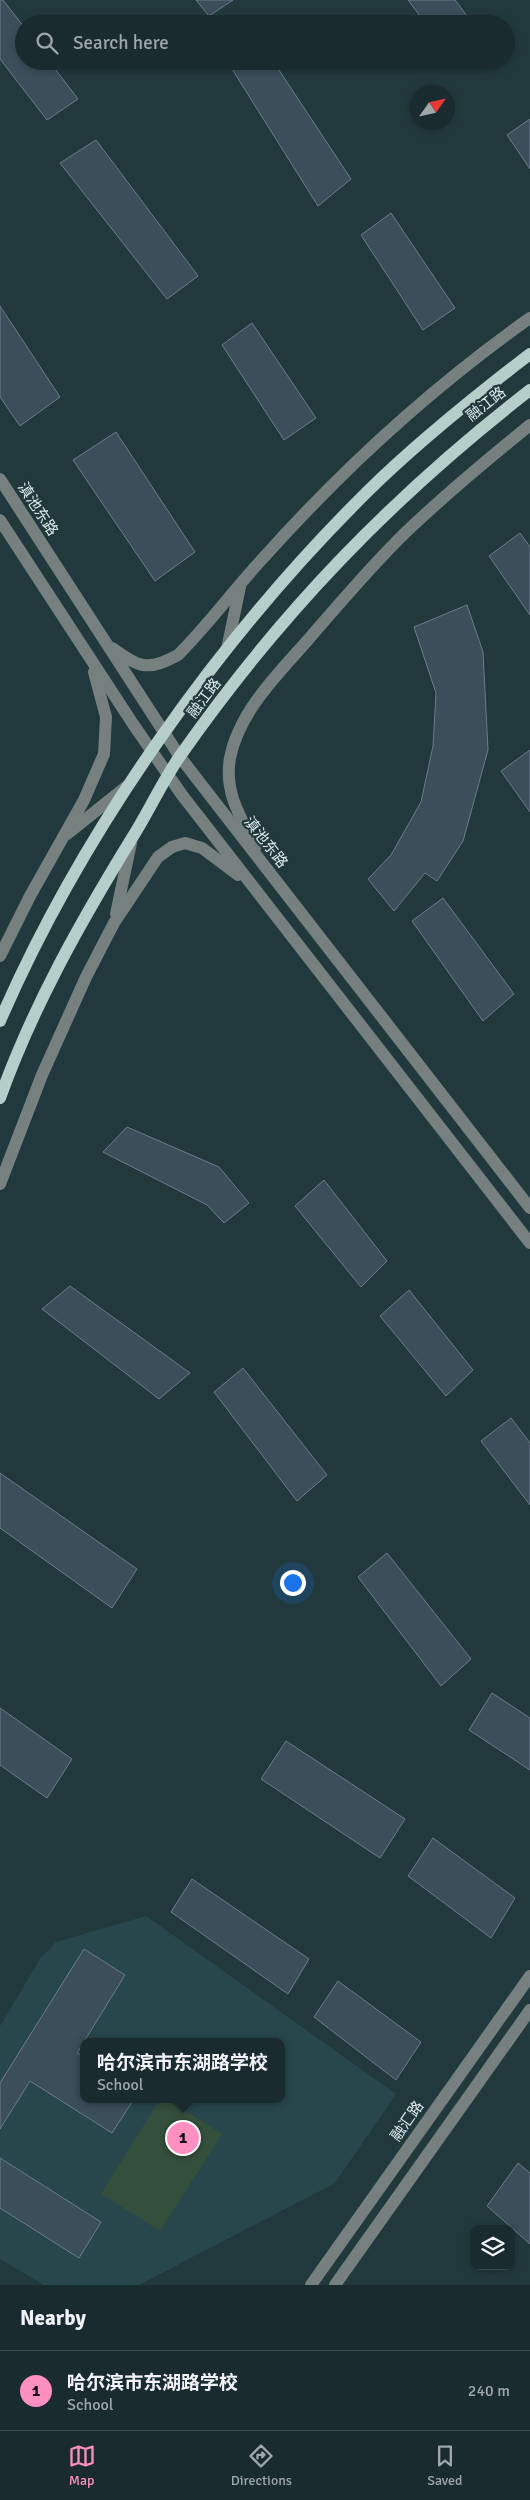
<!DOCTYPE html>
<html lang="en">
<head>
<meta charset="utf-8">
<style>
	body { margin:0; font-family:Signika,"Noto Sans SC",sans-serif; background:#26373a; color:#f1f3f6 }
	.controls { position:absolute; right:15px; bottom:15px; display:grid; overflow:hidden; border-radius:10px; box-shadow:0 2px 8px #0003 }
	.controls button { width:45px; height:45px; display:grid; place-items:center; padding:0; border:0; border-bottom:1px solid #37474a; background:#192b2e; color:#f1f3f6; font:25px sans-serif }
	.compass { position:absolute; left:410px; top:85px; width:45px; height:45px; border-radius:50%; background:#192b2e; box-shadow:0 2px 8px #0003; rotate:56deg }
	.you { position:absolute; left:292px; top:1582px; width:18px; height:18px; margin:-12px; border:4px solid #fff; border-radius:50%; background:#1a73e8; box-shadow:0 0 0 8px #1a73e833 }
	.badge { display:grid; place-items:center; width:32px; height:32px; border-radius:50%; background:#fd8fc1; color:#111; font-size:16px; font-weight:700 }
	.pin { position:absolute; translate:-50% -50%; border:2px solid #fff; box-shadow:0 1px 5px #0006 }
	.popup { position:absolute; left:80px; top:2038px; width:205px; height:65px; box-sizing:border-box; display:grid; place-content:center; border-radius:10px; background:#192b2e; filter:drop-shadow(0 1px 4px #0005); font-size:16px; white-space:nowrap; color:#9fa7aa }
	.popup b { font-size:19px; color:#f1f3f6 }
	.popup::after { content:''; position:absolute; left:50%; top:100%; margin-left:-10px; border:10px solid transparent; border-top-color:#192b2e }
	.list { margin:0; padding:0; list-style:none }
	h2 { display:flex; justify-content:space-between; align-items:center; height:65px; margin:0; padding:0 20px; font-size:21px }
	h2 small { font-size:16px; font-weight:400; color:#9fa7aa }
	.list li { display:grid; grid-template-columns:32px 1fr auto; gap:15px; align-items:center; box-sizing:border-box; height:80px; padding:0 20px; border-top:1px solid #37474a }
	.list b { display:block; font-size:19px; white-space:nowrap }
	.list p { margin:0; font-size:16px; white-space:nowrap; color:#9fa7aa }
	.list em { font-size:16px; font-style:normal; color:#9fa7aa }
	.icon { flex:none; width:28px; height:28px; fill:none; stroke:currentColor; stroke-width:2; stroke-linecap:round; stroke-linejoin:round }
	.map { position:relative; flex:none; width:530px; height:2285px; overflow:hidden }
	.search { position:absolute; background:#192b2e; box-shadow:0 2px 8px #0003; left:15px; right:15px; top:15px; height:55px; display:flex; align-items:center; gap:12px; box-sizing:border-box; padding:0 18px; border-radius:28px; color:#9fa7aa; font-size:19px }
	.sheet { height:145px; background:#192b2e }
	nav { display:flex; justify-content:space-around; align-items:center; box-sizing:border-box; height:70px; border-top:1px solid #37474a; background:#192b2e; font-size:14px; color:#9fa7aa }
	nav a { display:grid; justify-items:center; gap:2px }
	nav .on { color:#fd8fc1 }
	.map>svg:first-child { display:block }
</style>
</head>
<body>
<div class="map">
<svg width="530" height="2285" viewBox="0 0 530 2285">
	<rect width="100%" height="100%" fill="#21393d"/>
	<path fill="#27474d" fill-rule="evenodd" d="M146,1916L396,2094L335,2183L139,2285H44L0,2259V2026L40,1959L56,1942ZM84,2042H282V2099H84Z"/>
	<polygon fill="#344f3c" points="160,2099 167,2099 222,2134 160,2231 101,2194"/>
	<g fill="#3c4e5a" stroke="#6a7d8b">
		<polygon points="0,0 3,0 24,27 24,61 49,61 78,99 47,120 0,59"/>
		<polygon points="196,0 233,0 209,16"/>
		<polygon points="408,0 455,0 473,24 426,24"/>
		<polygon points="227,61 273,61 351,179 318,206"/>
		<polygon points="530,119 530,169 507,135"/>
		<polygon points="96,140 198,276 167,299 60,163"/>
		<polygon points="391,213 455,308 423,330 361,235"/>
		<polygon points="0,306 60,397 20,426 0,397"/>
		<polygon points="252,323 316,418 284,440 222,345"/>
		<polygon points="116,432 195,552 155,581 73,460"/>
		<polygon points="520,533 530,547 530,615 489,556"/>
		<polygon points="467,605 483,652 488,750 463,841 437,881 425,873 394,911 368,879 391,855 421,802 433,746 436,693 414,627"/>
		<polygon points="530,750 530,812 501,771"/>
		<polygon points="443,898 514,994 483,1021 412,921"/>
		<polygon points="127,1127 219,1167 249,1203 224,1223 207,1205 103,1152"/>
		<polygon points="324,1180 387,1261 361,1287 295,1206"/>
		<polygon points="70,1286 190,1373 159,1399 42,1309"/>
		<polygon points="409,1290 473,1370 446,1396 380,1316"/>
		<polygon points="243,1368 327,1475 297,1501 214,1392"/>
		<polygon points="511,1418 530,1443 530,1505 481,1441"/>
		<polygon points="0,1473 137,1569 112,1608 0,1528"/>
		<polygon points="387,1553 471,1659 441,1686 358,1577"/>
		<polygon points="492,1693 530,1718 530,1770 469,1730"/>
		<polygon points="0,1708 72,1759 47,1798 0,1765"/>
		<polygon points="286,1741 405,1819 380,1858 261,1779"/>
		<polygon points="433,1838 515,1898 491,1938 408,1876"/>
		<polygon points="192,1879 309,1959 288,1994 171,1912"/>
		<polygon points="84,1949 125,1975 77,2053 84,2057 84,2099 134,2099 112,2133 30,2081 0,2129 0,2083"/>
		<polygon points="338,1981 421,2042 396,2080 314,2017"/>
		<polygon points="0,2158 101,2222 79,2258 0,2208"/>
		<polygon points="518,2163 530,2173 530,2244 487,2206"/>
	</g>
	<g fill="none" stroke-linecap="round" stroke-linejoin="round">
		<g stroke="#76817f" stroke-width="12">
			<polyline points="0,479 180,757 530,1208"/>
			<polyline points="0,520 133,724 182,795 530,1243"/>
			<path d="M112,648C139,667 147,672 178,655C209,624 235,588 265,556C344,468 434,386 530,318"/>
			<polyline points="227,649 240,587"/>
			<polyline points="67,834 126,787"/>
			<path d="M256,846C240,817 224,792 230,758C239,712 277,675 307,641C339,604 371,566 406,532C446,494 488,459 530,425"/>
			<polyline points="116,914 131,843"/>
			<polyline points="0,956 30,896 84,800 104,754 106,717 94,672"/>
			<polyline points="0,1184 42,1075 86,977 114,923 158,857 172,847 185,843 202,848 238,875"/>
			<polyline points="311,2285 530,1976"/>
			<polyline points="335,2285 530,2010"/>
		</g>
		<g stroke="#b6cec9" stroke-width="12">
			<path d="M0,1021C82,831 221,636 368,491C419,441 474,397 530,354"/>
			<path d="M0,1098C33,1006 81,921 132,838C149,811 162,782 180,756C280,613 392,497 530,390"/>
		</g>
	</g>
	<g text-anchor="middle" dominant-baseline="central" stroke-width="4.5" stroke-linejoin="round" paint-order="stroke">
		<g font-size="15" fill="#dceaec" stroke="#21393d">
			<text transform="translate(486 404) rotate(-38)">融江路</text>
			<text transform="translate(38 509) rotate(57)">滇池东路</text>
			<text transform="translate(204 698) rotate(-53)">融江路</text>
			<text transform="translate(266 842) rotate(52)">滇池东路</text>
			<text transform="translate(407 2121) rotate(-55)">融汇路</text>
		</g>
	</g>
</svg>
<div class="controls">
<button><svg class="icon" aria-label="layers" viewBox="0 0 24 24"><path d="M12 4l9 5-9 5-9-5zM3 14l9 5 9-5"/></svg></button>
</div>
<svg class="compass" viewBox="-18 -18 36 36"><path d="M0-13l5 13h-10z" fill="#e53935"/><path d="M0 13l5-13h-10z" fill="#9fa7aa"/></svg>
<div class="you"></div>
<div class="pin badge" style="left:183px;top:2138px">1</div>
<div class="popup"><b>哈尔滨市东湖路学校</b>School</div>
<div class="search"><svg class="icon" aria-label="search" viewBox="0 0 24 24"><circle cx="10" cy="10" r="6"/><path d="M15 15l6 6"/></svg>Search here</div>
</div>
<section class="sheet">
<h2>Nearby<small></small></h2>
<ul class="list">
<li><span class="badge">1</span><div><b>哈尔滨市东湖路学校</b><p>School</p></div><em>240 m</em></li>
</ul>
</section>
<nav>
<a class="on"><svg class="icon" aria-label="map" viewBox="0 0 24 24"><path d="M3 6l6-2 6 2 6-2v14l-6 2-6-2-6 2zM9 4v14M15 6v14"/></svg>Map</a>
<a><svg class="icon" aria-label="directions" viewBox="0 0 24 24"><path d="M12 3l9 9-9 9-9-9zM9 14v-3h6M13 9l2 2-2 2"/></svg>Directions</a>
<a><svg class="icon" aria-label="saved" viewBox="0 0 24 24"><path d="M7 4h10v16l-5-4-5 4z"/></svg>Saved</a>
</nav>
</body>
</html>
